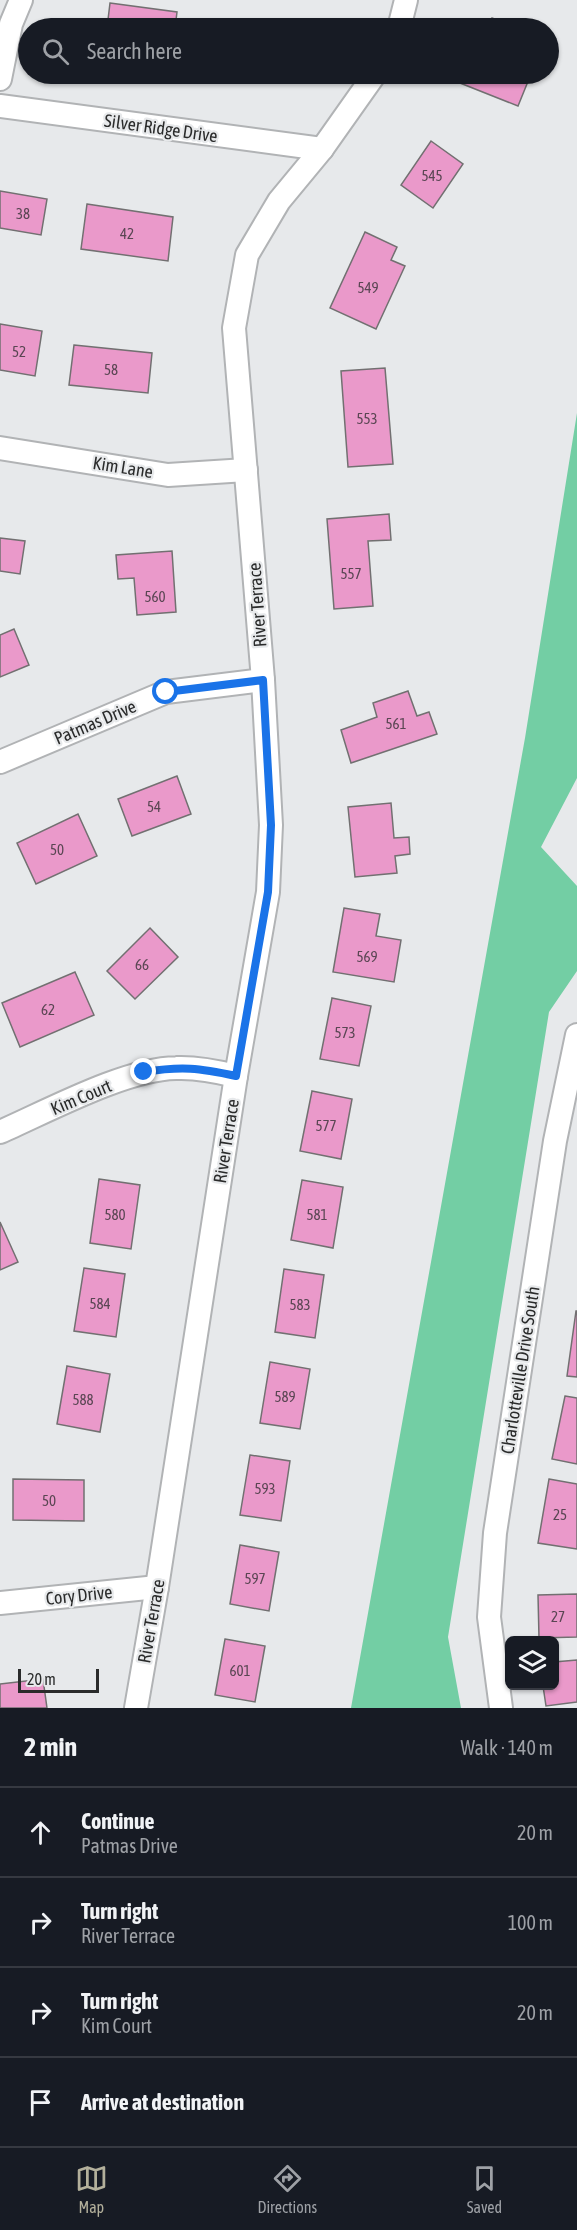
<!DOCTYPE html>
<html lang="en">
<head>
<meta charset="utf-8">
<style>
	body { margin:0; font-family:"Asap Condensed",sans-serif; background:#20242c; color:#f1f3f6 }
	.controls { position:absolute; right:18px; bottom:18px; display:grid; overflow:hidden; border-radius:9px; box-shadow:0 2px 4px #0004 }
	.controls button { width:54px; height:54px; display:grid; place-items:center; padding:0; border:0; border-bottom:2px solid #363941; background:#171b24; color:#f1f3f6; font:30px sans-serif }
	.scale { position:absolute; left:18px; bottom:15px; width:81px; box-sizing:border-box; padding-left:6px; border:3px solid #2a2b2b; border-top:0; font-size:16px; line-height:21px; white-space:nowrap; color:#2a2b2b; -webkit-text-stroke:4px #e7e9eb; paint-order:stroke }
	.stop { position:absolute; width:18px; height:18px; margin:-14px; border:4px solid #1a73e8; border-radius:50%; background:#fff }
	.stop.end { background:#1a73e8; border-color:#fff; box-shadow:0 2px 6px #0008 }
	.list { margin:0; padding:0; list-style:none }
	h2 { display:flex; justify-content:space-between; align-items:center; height:78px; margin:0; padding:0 24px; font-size:26px }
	h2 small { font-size:20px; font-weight:400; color:#9ea1a6 }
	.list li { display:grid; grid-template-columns:39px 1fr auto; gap:18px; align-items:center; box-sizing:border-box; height:90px; padding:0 24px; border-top:2px solid #363941 }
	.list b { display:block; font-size:22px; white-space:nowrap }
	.list p { margin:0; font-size:20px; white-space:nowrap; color:#9ea1a6 }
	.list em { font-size:20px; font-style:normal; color:#9ea1a6 }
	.icon { flex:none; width:33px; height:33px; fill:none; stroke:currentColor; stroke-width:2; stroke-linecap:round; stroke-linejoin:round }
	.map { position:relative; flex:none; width:577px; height:1708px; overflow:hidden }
	.search { position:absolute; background:#171b24; box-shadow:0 2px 4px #0004; left:18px; right:18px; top:18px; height:66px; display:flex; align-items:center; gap:15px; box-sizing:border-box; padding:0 21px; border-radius:33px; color:#9ea1a6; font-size:22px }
	.sheet { height:438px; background:#171b24 }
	nav { display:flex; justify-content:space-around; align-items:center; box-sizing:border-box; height:84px; border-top:2px solid #363941; background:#171b24; font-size:16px; color:#9ea1a6 }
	nav a { display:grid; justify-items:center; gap:3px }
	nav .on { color:#b3b09b }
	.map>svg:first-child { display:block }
</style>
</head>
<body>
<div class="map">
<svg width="577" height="1708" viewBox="0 0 577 1708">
	<rect width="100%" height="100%" fill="#e7e9eb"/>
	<polygon fill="#73cea4" points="577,413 577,778 541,847 577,886 577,971 549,1012 448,1637 461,1708 351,1708 525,738"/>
	<g fill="#ea99ca" stroke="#727071" stroke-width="1.5">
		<polygon points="110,3 177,12 175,28 107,28"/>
		<polygon points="492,18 517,28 488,28"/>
		<polygon points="223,21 270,28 222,28"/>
		<polygon points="458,74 531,74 518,106 455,81"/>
		<polygon points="431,141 463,164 433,208 401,185"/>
		<polygon points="0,191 47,199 41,235 0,228"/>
		<polygon points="87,204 173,217 168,261 81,249"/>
		<polygon points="365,232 397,247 391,260 405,266 376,329 330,308"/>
		<polygon points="0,324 42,331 35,376 0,370"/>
		<polygon points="74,345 152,353 148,393 69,385"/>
		<polygon points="385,368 393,464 348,467 341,371"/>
		<polygon points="389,514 391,540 368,541 373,606 334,609 327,519"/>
		<polygon points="0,538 25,541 20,574 0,571"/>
		<polygon points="172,551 176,612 137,615 134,578 118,579 116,555"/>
		<polygon points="14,629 29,665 0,677 0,635"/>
		<polygon points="408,691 417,716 429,712 437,734 351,763 341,730 377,717 373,703"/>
		<polygon points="177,776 191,814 132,836 118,799"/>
		<polygon points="391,803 394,838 409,837 410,854 395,856 397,873 355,877 348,807"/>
		<polygon points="78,814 97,856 36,884 17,843"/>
		<polygon points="344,908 380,914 376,936 401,940 394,982 333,972"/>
		<polygon points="150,928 178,957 135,999 107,971"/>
		<polygon points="75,972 94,1015 20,1047 2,1003"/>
		<polygon points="332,998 371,1006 359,1066 320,1059"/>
		<polygon points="312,1091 352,1099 341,1159 300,1151"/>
		<polygon points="99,1179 140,1185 131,1249 90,1243"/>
		<polygon points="302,1180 343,1187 333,1248 291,1240"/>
		<polygon points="0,1222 18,1262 0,1270"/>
		<polygon points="84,1268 125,1274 116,1337 74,1331"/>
		<polygon points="284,1269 324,1275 315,1338 275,1332"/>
		<polygon points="576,1311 577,1311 577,1377 567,1376"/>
		<polygon points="270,1362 310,1369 300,1429 260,1423"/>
		<polygon points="67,1366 110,1374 100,1432 57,1424"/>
		<polygon points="565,1396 577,1398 577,1464 552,1459"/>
		<polygon points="250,1455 290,1461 281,1521 240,1515"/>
		<polygon points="13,1479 84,1480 84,1521 13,1520"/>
		<polygon points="549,1479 577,1484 577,1549 538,1543"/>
		<polygon points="240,1545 279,1552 269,1611 230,1604"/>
		<polygon points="577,1594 577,1637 539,1638 538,1595"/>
		<polygon points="225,1639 265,1646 255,1702 215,1695"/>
		<polygon points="577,1660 577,1702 546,1706 543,1686 554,1686 554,1662"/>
		<polygon points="43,1679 47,1708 0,1708 0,1684"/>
	</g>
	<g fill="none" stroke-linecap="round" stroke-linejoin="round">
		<defs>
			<g id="street">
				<polyline points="399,28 406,0"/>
				<polyline points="0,79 11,24 21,0"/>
				<polyline points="0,106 322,149"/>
				<polyline points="0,448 168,475 246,470"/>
				<polyline points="0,762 166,692 263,680"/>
				<path d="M0,1132C48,1111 125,1069 176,1068C197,1067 216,1071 236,1076"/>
				<polyline points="0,1603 157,1587"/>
				<polyline points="136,1708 157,1587 236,1076 268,892 271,825 263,680 234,328 247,255 279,201 322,149 375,74"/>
				<polyline points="501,1708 489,1617 495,1533 555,1141 577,1035"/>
			</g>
		</defs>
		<use href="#street" stroke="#b1b3b5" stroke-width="26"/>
		<use href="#street" stroke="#fff" stroke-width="22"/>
	</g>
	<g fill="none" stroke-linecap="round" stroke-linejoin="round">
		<path stroke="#1a73e8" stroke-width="8" d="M144,1072C182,1066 199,1068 236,1076L268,892L271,825L263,680L166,692"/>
	</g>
	<g text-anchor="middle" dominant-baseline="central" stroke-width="4.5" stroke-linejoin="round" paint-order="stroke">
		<g font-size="15" fill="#5a4653">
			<text x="432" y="175">545</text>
			<text x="23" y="213">38</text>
			<text x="127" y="233">42</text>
			<text x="368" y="287">549</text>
			<text x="19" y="351">52</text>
			<text x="111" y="369">58</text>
			<text x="367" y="418">553</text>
			<text x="351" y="573">557</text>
			<text x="155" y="596">560</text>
			<text x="396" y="723">561</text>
			<text x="154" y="806">54</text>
			<text x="57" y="849">50</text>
			<text x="367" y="956">569</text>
			<text x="142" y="964">66</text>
			<text x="48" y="1009">62</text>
			<text x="345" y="1032">573</text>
			<text x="326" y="1125">577</text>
			<text x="115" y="1214">580</text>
			<text x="317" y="1214">581</text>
			<text x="100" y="1303">584</text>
			<text x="300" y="1304">583</text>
			<text x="285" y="1396">589</text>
			<text x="83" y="1399">588</text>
			<text x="265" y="1488">593</text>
			<text x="49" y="1500">50</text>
			<text x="560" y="1514">25</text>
			<text x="255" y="1578">597</text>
			<text x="558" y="1616">27</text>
			<text x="240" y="1670">601</text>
		</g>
		<g font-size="18" fill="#2a2b2b" stroke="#e7e9eb">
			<text transform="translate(161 128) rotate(8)">Silver Ridge Drive</text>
			<text transform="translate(123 467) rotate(9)">Kim Lane</text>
			<text transform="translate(257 605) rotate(-94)">River Terrace</text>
			<text transform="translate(95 722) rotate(-23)">Patmas Drive</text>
			<text transform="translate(81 1097) rotate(-23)">Kim Court</text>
			<text transform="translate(226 1141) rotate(-81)">River Terrace</text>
			<text transform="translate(520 1370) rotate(-81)">Charlotteville Drive South</text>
			<text transform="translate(79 1595) rotate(-6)">Cory Drive</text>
			<text transform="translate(151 1621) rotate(-80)">River Terrace</text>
		</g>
	</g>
</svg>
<div class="controls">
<button><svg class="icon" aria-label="layers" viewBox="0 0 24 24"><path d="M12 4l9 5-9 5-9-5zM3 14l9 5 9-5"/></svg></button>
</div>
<div class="scale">20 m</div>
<div class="stop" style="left:166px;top:692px"></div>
<div class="stop end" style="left:144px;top:1072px"></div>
<div class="search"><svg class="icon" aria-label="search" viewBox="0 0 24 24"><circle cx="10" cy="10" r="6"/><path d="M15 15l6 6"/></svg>Search here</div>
</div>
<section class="sheet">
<h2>2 min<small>Walk · 140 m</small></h2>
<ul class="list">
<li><svg class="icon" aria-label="ahead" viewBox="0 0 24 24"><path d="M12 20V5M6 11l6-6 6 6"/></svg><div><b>Continue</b><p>Patmas Drive</p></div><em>20 m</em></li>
<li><svg class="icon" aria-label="right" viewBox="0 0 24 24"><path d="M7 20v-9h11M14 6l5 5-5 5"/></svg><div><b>Turn right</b><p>River Terrace</p></div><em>100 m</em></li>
<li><svg class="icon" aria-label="right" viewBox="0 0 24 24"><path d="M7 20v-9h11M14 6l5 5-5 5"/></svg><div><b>Turn right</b><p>Kim Court</p></div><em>20 m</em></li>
<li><svg class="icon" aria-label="arrive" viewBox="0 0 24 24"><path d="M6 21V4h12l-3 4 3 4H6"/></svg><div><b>Arrive at destination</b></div></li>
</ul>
</section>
<nav>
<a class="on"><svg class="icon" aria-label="map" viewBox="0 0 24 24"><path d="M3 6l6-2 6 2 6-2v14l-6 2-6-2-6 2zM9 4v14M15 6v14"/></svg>Map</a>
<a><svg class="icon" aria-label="directions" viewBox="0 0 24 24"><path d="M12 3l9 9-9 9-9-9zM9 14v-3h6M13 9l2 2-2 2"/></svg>Directions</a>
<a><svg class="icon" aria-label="saved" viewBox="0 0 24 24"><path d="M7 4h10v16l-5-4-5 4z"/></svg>Saved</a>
</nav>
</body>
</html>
